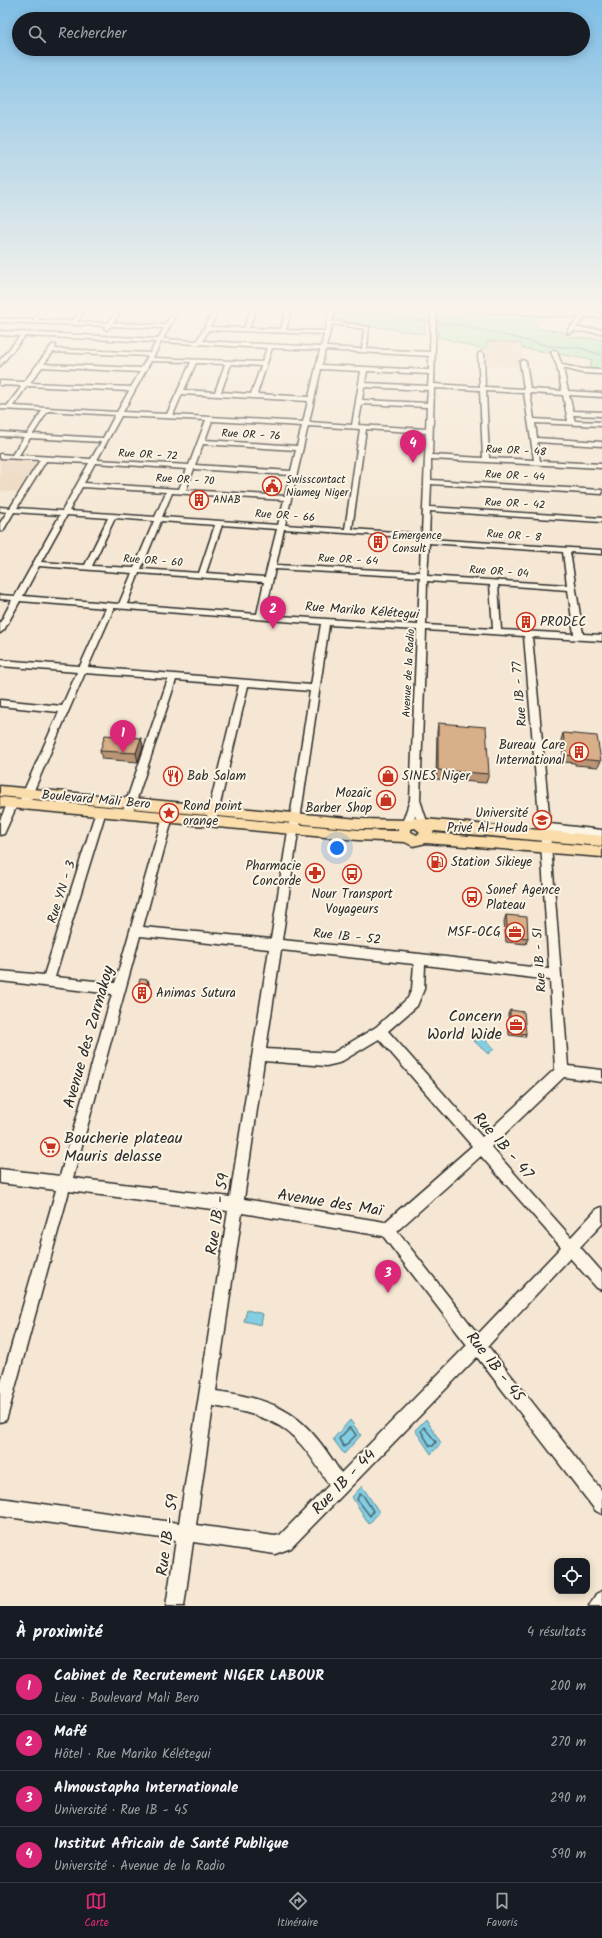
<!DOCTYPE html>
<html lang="fr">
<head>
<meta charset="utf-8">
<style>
	body { margin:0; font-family:Kalam,sans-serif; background:#20242c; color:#f1f3f6 }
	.controls { position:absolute; right:12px; bottom:12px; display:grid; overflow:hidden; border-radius:8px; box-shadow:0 2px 10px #0003 }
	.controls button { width:36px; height:36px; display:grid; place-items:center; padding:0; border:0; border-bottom:1px solid #363941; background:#171b24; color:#f1f3f6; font:20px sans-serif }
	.you { position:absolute; left:337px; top:848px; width:14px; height:14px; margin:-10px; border:3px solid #fff; border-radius:50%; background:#1a73e8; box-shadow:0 0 0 6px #1a73e833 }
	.badge { display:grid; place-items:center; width:26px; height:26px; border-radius:50%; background:#db2777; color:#fff; font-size:13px; font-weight:700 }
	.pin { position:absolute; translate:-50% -33px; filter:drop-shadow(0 1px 2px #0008) }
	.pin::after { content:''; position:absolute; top:21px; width:14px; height:12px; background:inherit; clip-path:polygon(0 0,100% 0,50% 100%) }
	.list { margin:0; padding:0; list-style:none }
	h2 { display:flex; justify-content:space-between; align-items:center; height:52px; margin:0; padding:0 16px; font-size:17px }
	h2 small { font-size:13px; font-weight:400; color:#9ea1a6 }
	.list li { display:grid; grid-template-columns:26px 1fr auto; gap:12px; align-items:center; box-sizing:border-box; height:56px; padding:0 16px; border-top:1px solid #363941 }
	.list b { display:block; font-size:15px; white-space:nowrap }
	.list p { margin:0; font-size:13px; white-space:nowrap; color:#9ea1a6 }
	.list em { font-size:13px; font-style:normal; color:#9ea1a6 }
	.icon { flex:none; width:22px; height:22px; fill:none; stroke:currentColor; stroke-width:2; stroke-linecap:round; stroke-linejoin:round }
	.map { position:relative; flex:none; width:602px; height:1606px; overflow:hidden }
	.search { position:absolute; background:#171b24; box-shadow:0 2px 10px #0003; left:12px; right:12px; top:12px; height:44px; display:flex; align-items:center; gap:10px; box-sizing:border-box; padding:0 14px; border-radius:22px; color:#9ea1a6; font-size:15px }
	.sheet { height:276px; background:#171b24 }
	nav { display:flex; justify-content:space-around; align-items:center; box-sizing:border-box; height:56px; border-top:1px solid #363941; background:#171b24; font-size:11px; color:#9ea1a6 }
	nav a { display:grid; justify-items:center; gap:2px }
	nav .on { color:#db2777 }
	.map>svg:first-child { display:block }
</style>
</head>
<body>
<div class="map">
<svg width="602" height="1606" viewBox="0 0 602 1606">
	<rect width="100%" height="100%" fill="#f5e7d3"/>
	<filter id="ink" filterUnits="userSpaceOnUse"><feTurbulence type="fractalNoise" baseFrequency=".025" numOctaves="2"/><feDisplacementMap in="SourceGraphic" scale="8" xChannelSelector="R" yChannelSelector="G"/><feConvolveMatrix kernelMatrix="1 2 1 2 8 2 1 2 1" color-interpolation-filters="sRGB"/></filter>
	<g filter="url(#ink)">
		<g fill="#ecd6bd">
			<polygon points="125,307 172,307 162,326 114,324"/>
			<polygon points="486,341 521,343 523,367 487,365"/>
			<polygon points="0,460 37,462 17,492 0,491"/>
		</g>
		<g fill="#a0e6b3" stroke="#66886f">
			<polygon points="337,307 428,308 424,334 334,321"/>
			<path d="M468,310L546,314L534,328L564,332L568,337L602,339V371L589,370L592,360L522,348L521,343L487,341L486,349C470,348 455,340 438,337V315L468,317Z"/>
		</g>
		<g fill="#83cee3" stroke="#608d99">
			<polygon points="481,1035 494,1049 488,1054 474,1041"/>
			<polygon points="247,1310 263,1314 261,1325 244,1321"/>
			<polygon points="426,1419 441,1443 431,1454 415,1430"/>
			<polygon points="350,1420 361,1435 344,1454 333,1439"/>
			<polygon points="362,1486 379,1512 369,1524 352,1497"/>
		</g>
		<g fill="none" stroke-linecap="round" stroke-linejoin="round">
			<g stroke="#4e6c75" stroke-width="1.5">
				<polygon points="424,1427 436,1442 433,1446 430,1446 421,1431"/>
				<polygon points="349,1428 351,1428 356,1435 344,1447 339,1439"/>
				<polygon points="360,1494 363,1495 373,1511 370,1516 357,1499"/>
			</g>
			<polyline stroke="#608d99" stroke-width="1.5" points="393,317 465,326 549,346 580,348 602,355"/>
			<defs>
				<g id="minor">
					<polygon points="1,307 7,307 0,313 0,308"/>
					<path d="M44,307H49L38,320L72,321L83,307H87L77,322L108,323L119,307H123L113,323L165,325L176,307H180L163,339L197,341L215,307H220L210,327L244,328L252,307H257L249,328L281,329L287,307H292L286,330L325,331L330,307H335L332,321L369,327L367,349L430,352L431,307H436L434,384L480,387L478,354L481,352L484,354L485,387L524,389L520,362L523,360L526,362L530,389L562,391L557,366L551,352L554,350L557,352L562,365L582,369L602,370V374L582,373L563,368L568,391L602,393V397L569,395L573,411L602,412V416L573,415L575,421L602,422V426L535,423L537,438L602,442V446L537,442L540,461L602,464V468L431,459V480L602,490V494L431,484L430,507L602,518V522L430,511L429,539L602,550V554L570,552L583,634L602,635V641L532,637L550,824L602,830V838L550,833L568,1066L602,1070V1082L564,1077L491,1147L571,1237L597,1209L602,1207V1224L580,1247L602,1272V1290L597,1288L570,1258L488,1346L602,1491V1514L596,1511L477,1357L291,1548L275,1554L193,1542L184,1606H166L176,1540L0,1516V1498L179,1523L228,1211L69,1191L8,1414L6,1420L0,1422V1386L56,1190L0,1183V1169L60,1176L112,994L0,981V971L44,975L96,811L97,808H105L106,811L55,977L115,983L165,809L166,806H174L175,809L143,927L271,939L310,691L248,686L216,821L215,824H207L206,821L239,685L176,680L133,811L132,814H124L123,811L168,679L85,673L28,804L27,807H19L18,804L59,712L0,706V700L62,706L77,672L0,666V660L80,666L106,608L20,601L4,630L0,633V623L12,600L0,599V595L15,596L60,515L14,512L3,531H0V523L7,512L0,511V507L10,508L40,460L0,458V454L12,455L24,437L0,436V432L27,434L42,411L0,409V405L7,406L22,386L0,385V381L24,382L52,345H56L55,349L150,353L156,342L25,336L0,366V360L20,336L0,335V331L158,339L164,328L111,326L107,330L104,328L106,326L0,322V318L33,320ZM332,324L364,329L362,349L326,347ZM208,330L324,334L321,347L203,341ZM161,342L267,348L262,362L153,358ZM272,348L320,350L309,397L257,394ZM325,350L429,356V370L322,365ZM53,352L148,356L141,368L44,364ZM151,361L191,362L167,414L123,412ZM196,363L225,364L215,392L184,390ZM231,364L261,366L251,394L221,392ZM42,367L140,372L131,387L30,383ZM321,369L361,371L352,425L309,422ZM367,371L429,374L428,386L365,383ZM27,386L129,391L117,412L13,406ZM364,387L428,390L427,403L362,400ZM434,388L480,390L483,458L432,455ZM486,391L524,393L534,460L489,458ZM530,393L563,395L568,421L534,419ZM182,394L308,401L303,422L173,415ZM362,404L427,407L426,429L358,425ZM48,411L115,415L103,438L33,434ZM121,416L206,420L189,465L97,460ZM212,421L302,426L297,446L205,440ZM308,426L360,429L345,529L285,525ZM366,429L426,433L422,534L352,529ZM30,438L101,442L91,459L19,455ZM203,444L296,450L291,471L195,465ZM46,461L89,463L62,511L17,508ZM95,463L187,469L179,489L84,483ZM194,469L290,475L285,496L186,490ZM82,487L166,492L155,517L69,511ZM172,493L284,500L278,525L162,517ZM67,515L108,518L85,565L41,562ZM115,518L154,521L134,568L92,566ZM161,521L215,525L199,573L141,569ZM222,525L277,529L265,577L206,573ZM284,529L421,538L420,572L276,565ZM429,543L563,552L567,585L427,576ZM39,566L132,573L119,604L23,596ZM275,569L420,577L418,625L265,615ZM139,573L264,582L257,614L127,604ZM427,581L490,585L493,629L426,625ZM498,585L568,590L574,634L501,630ZM114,608L321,624L311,685L88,667ZM329,625L417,630L410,800L402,824L403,827H411L415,815L419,828H427L428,825L420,800L426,630L524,636L540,828L549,969L420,954L282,940ZM140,936L269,949L230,1197L73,1178ZM281,950L414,964L412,989L408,998L376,1027L333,1053L266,1049ZM425,965L550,980L555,1069L482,1137L388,1031L417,1006L424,989ZM379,1039L472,1146L385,1222L244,1199L264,1061L326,1066L339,1063ZM481,1156L561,1247L478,1334L397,1231ZM242,1213L383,1236L467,1345L341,1473C305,1415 284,1401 216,1391ZM213,1406C279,1417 295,1428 329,1485L280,1535L275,1536L196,1525Z"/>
					<polygon points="534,307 538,307 539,314 535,314"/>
					<polygon points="583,314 586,316 576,328 602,329 602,333 573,331 571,333 567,333 569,328"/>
					<polygon points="13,799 17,800 18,803 4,834 0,835 0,820 9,800"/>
					<polygon points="602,1591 602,1606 589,1606 596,1594"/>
				</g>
				<g id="major">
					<polygon points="422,307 459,307 602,314 602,318 425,309"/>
					<path d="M0,786L359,819L409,820L415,818L602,836V846L434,831L433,833L602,847V857L426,843L413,846L405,842L358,840L0,807V797L358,830L398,831V829H359L0,796ZM415,828L420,832L417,835L411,832V829Z"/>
				</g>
			</defs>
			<use href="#minor" stroke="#2b2b2b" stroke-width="3"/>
			<use href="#major" stroke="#2b2b2b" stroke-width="3"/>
			<use href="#minor" fill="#fcf5e5" fill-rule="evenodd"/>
			<use href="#major" fill="#faddab" fill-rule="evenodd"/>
		</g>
		<g fill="#ba9676" stroke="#2b2b2b">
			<polygon points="203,492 204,496 202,503 192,504 191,499"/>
			<polygon points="438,723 489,774 486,783 436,779 437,732"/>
			<polygon points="563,733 601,761 598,767 575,765 575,763 564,762 561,740"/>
			<polygon points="141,738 143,746 138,762 102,759 100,751"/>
			<polygon points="506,915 528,938 526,944 506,942 504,921"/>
			<polygon points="148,980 149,984 144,1003 136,1002 134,998"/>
			<polygon points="510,1010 526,1034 525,1037 509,1035 508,1014"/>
		</g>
		<g fill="#977a60" stroke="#2b2b2b">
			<polygon points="203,492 204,496 202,503 201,499"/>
			<polygon points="141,738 143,746 138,762 136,753"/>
			<polygon points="148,980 149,984 144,1003 143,999"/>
		</g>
		<g fill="#d8af89" stroke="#2b2b2b">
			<polygon points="193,492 203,492 201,499 191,499"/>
			<polygon points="438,723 486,727 489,774 438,770"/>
			<polygon points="563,733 597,736 601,761 577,759 577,756 566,755"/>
			<polygon points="105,735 141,738 136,753 100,751"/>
			<polygon points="506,915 527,917 528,938 508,936"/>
			<polygon points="140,979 148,980 143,999 134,998"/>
			<polygon points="510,1010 524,1012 526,1034 510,1031"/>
		</g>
	</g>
	<linearGradient id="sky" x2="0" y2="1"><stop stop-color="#7fbee6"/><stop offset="0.58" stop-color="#faf4eb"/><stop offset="1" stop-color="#faf4eb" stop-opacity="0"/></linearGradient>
	<rect width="602" height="532" fill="url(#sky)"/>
	<defs>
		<symbol id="civic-ring" viewBox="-11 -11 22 22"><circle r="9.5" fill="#fcf5e5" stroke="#c8321e" stroke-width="1.5"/><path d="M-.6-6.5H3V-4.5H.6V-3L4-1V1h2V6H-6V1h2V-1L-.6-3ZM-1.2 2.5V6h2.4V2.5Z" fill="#c8321e"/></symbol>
		<symbol id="building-ring" viewBox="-11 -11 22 22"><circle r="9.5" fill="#fcf5e5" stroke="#c8321e" stroke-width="1.5"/><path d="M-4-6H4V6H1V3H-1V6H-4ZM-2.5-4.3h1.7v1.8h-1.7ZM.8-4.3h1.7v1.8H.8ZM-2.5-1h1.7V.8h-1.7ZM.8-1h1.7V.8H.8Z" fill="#c8321e"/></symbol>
		<symbol id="restaurant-ring" viewBox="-11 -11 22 22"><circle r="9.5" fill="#fcf5e5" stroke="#c8321e" stroke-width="1.5"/><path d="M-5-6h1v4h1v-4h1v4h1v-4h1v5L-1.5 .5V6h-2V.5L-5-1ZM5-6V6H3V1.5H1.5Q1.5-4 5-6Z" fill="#c8321e"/></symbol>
		<symbol id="shop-ring" viewBox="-11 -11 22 22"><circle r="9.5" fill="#fcf5e5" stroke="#c8321e" stroke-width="1.5"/><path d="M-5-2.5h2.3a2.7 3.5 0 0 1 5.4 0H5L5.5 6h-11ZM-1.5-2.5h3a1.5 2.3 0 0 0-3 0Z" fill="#c8321e"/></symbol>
		<symbol id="sight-ring" viewBox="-11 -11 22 22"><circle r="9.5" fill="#fcf5e5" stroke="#c8321e" stroke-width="1.5"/><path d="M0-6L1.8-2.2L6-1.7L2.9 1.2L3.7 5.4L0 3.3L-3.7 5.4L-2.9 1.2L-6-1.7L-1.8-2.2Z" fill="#c8321e"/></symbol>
		<symbol id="university-ring" viewBox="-11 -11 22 22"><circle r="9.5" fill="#fcf5e5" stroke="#c8321e" stroke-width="1.5"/><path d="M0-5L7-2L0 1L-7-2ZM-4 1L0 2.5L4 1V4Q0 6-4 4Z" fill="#c8321e"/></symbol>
		<symbol id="fuel-ring" viewBox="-11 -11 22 22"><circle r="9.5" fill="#fcf5e5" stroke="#c8321e" stroke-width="1.5"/><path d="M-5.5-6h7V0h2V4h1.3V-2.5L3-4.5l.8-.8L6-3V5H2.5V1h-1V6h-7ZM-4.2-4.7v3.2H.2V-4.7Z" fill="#c8321e"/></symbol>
		<symbol id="pharmacy-ring" viewBox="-11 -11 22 22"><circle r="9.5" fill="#fcf5e5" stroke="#c8321e" stroke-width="1.5"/><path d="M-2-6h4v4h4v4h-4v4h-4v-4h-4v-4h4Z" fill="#c8321e"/></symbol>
		<symbol id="bus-ring" viewBox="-11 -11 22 22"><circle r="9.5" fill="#fcf5e5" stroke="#c8321e" stroke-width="1.5"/><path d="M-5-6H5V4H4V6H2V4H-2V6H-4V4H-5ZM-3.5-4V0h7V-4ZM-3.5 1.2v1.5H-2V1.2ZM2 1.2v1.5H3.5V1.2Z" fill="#c8321e"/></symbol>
		<symbol id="office-ring" viewBox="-11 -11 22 22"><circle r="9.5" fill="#fcf5e5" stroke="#c8321e" stroke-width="1.5"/><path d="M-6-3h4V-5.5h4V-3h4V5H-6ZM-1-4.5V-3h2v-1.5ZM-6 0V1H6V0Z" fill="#c8321e"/></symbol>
		<symbol id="supermarket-ring" viewBox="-11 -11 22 22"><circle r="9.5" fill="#fcf5e5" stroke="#c8321e" stroke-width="1.5"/><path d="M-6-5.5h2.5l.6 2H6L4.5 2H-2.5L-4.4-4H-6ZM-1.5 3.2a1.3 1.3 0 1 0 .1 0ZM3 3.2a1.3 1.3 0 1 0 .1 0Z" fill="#c8321e"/></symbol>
	</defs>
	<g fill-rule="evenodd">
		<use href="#civic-ring" x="261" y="475" width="22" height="22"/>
		<use href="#building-ring" x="188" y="489" width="22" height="22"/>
		<use href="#building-ring" x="367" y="531" width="22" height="22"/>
		<use href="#building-ring" x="515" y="611" width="22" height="22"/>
		<use href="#building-ring" x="568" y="741" width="22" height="22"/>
		<use href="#restaurant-ring" x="162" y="765" width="22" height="22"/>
		<use href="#shop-ring" x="377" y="765" width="22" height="22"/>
		<use href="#shop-ring" x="375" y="789" width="22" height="22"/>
		<use href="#sight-ring" x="158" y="802" width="22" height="22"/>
		<use href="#university-ring" x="531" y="809" width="22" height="22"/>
		<use href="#fuel-ring" x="426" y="851" width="22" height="22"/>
		<use href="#pharmacy-ring" x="304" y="862" width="22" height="22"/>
		<use href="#bus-ring" x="341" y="863" width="22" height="22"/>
		<use href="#bus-ring" x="461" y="886" width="22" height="22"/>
		<use href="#office-ring" x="504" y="921" width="22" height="22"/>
		<use href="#building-ring" x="131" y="982" width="22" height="22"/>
		<use href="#office-ring" x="505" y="1014" width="22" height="22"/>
		<use href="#supermarket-ring" x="39" y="1136" width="22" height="22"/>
	</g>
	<g text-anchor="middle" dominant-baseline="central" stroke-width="4" stroke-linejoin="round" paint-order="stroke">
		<g font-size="11" fill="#2b2b2b" stroke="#fcf5e5">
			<text transform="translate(251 435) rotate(3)">Rue OR - 76</text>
			<text transform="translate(516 451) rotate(3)">Rue OR - 48</text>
			<text transform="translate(148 455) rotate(3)">Rue OR - 72</text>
			<text transform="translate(515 476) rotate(3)">Rue OR - 44</text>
			<text transform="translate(185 480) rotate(3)">Rue OR - 70</text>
			<text transform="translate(515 504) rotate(3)">Rue OR - 42</text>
			<text transform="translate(285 516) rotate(4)">Rue OR - 66</text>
			<text transform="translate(514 536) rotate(4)">Rue OR - 8</text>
			<text transform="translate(348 560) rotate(3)">Rue OR - 64</text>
			<text transform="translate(153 561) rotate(4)">Rue OR - 60</text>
			<text transform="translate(499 572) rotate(4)">Rue OR - 04</text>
			<text transform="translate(409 673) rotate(-87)">Avenue de la Radio</text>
		</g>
		<g font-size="11" fill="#2b2b2b" stroke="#fcf5e5" text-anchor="start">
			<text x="286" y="480">Swisscontact<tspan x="286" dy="13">Niamey Niger</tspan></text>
			<text x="213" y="500">ANAB</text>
			<text x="392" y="536">Emergence<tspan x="392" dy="13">Consult</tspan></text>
		</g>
		<g font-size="13" fill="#2b2b2b" stroke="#fcf5e5">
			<text transform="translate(362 611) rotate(4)">Rue Mariko Kélétegui</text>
			<text transform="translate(520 694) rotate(-95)">Rue IB - 77</text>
			<text transform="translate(96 800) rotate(5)">Boulevard Mali Bero</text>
			<text transform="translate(62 892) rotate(-72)">Rue YN - 3</text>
			<text transform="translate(347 937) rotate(6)">Rue IB - 52</text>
			<text transform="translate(540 960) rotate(-94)">Rue IB - 51</text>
		</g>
		<g font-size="13" fill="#2b2b2b" stroke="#fcf5e5" text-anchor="start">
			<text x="540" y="622">PRODEC</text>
			<text x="565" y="745" text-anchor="end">Bureau Care<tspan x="565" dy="15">International</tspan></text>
			<text x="187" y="776">Bab Salam</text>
			<text x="402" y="776">SINES Niger</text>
			<text x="372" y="793" text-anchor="end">Mozaïc<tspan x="372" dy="15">Barber Shop</tspan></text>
			<text x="183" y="806">Rond point<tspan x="183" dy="15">orange</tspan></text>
			<text x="528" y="813" text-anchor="end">Université<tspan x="528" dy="15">Privé Al-Houda</tspan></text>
			<text x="451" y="862">Station Sikieye</text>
			<text x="301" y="866" text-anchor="end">Pharmacie<tspan x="301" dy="15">Concorde</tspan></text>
			<text x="486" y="890">Sonef Agence<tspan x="486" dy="15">Plateau</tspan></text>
			<text x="352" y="894" text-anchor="middle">Nour Transport<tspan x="352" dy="15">Voyageurs</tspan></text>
			<text x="501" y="932" text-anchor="end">MSF-OCG</text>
			<text x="156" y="993">Animas Sutura</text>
		</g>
		<g font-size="16" fill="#2b2b2b" stroke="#fcf5e5" text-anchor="end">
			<text x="502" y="1016">Concern<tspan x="502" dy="18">World Wide</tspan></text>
			<text x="64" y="1138" text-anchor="start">Boucherie plateau<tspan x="64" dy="18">Mauris delasse</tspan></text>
		</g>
		<g font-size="16" fill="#2b2b2b" stroke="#fcf5e5">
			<text transform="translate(89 1037) rotate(-74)">Avenue des Zarmakoy</text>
			<text transform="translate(503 1146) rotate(49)">Rue IB - 47</text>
			<text transform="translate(330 1203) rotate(9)">Avenue des Maï</text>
			<text transform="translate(218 1214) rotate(-81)">Rue IB - 59</text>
			<text transform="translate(495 1367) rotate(52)">Rue IB - 45</text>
			<text transform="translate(344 1482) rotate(-46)">Rue IB - 44</text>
			<text transform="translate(168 1535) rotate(-82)">Rue IB - 59</text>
		</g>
	</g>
</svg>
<div class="controls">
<button><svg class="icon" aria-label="locate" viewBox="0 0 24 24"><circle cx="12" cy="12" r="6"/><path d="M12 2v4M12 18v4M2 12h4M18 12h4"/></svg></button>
</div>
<div class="you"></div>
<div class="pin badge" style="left:123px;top:753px">1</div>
<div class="pin badge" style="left:273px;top:629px">2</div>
<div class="pin badge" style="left:388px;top:1293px">3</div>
<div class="pin badge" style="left:413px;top:463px">4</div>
<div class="search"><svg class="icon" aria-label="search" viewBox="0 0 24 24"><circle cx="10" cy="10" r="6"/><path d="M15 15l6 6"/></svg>Rechercher</div>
</div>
<section class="sheet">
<h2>À proximité<small>4 résultats</small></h2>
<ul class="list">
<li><span class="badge">1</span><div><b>Cabinet de Recrutement NIGER LABOUR</b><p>Lieu · Boulevard Mali Bero</p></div><em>200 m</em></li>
<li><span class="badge">2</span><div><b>Mafé</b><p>Hôtel · Rue Mariko Kélétegui</p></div><em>270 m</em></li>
<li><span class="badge">3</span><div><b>Almoustapha Internationale</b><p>Université · Rue IB - 45</p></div><em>290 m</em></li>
<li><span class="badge">4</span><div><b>Institut Africain de Santé Publique</b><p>Université · Avenue de la Radio</p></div><em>590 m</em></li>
</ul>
</section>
<nav>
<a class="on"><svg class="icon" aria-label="map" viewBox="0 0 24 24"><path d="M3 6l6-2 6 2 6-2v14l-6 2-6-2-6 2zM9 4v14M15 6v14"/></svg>Carte</a>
<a><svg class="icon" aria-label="directions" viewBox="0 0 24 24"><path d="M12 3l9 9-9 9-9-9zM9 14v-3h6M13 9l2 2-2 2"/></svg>Itinéraire</a>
<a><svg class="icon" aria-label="saved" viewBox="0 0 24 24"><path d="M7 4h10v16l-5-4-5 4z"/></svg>Favoris</a>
</nav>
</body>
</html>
